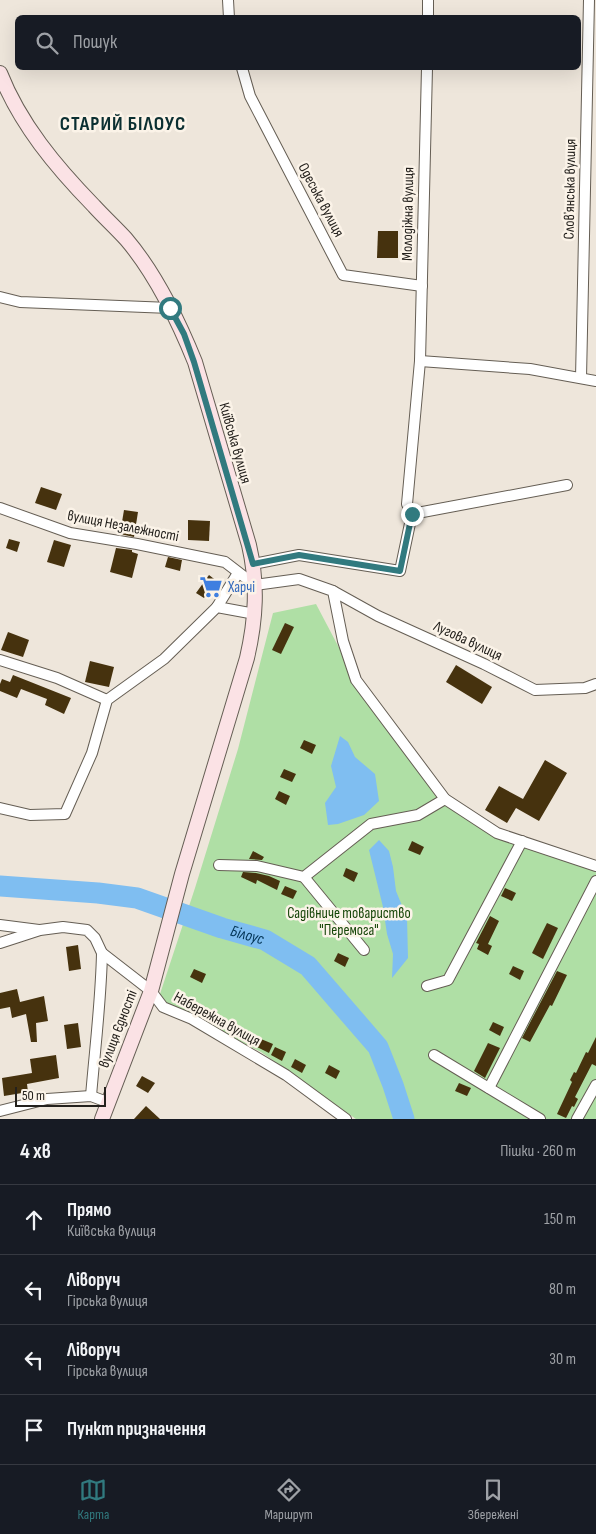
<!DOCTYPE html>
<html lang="uk">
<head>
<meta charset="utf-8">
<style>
	body { margin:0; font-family:"Sofia Sans Condensed",sans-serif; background:#20242c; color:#f1f3f6 }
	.scale { position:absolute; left:15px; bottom:12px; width:91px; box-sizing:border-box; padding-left:5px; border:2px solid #24211d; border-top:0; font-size:14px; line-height:18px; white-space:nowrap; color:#24211d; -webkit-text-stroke:4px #fbf3e8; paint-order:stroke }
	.stop { position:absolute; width:15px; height:15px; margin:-11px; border:4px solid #317a7f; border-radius:50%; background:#fff }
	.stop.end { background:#317a7f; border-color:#fff; box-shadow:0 1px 5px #0008 }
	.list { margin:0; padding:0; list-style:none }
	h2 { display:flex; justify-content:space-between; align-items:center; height:65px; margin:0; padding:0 20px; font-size:21px }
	h2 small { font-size:16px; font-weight:400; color:#9ea1a6 }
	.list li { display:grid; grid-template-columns:32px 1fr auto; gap:15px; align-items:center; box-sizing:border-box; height:70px; padding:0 20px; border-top:1px solid #363941 }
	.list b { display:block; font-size:19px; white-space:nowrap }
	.list p { margin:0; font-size:16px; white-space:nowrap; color:#9ea1a6 }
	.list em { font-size:16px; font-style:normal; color:#9ea1a6 }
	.icon { flex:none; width:28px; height:28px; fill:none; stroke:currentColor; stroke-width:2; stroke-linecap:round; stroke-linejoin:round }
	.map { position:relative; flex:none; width:596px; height:1119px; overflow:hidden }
	.search { position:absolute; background:#171b24; box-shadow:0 5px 20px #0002; left:15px; right:15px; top:15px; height:55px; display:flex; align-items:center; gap:12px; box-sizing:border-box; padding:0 18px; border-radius:8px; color:#9ea1a6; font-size:19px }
	.sheet { height:345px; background:#171b24 }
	nav { display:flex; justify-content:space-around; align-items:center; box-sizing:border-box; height:70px; border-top:1px solid #363941; background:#171b24; font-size:14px; color:#9ea1a6 }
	nav a { display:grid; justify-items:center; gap:2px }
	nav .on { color:#317a7f }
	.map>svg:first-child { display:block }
</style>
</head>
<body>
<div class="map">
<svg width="596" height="1119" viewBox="0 0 596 1119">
	<rect width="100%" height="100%" fill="#eee6db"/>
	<polygon fill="#afdfa5" points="316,604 356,680 400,748 423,775 468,819 596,862 596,1119 356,1119 261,1052 158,1000 195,888 238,749 273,613"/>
	<g fill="#7fbef1">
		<polygon points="340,736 348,742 355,757 375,774 379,801 364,815 338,824 328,825 325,803 336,787 331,766"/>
		<polygon points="379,840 389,851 393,867 396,891 407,918 408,958 392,978 393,954 387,934 383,907 369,850"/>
	</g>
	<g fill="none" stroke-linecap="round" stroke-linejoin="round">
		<path stroke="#7fbef1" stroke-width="21" id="s1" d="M0,886L98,893L137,898L222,928L265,940L308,966L378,1047L393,1085L404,1119"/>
	</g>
	<g fill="#46320e">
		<polygon points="378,231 398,231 398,258 377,258"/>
		<polygon points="41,487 62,494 56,510 35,503"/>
		<polygon points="124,510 138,512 134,537 120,534"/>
		<polygon points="188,520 210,521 209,541 188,540"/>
		<polygon points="9,539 20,542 17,552 6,548"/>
		<polygon points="54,540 71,545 64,567 47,562"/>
		<polygon points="116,548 132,550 132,552 138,554 132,578 110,572"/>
		<polygon points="168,557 182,560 180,571 165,567"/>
		<polygon points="209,575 222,585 217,593 211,589 204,598 196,593"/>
		<polygon points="285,623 294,627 281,654 272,650"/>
		<polygon points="8,632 29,640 23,657 1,650"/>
		<polygon points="90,661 114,667 109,687 85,682"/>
		<polygon points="456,665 492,687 482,704 446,682"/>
		<polygon points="13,675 71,698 64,714 45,705 47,699 21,689 17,698 0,691 0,684 2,679 10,682"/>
		<polygon points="304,740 316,745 312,754 300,748"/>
		<polygon points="545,760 567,773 539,821 516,808 507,823 485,810 499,786 523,799"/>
		<polygon points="284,769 296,774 292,782 280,777"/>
		<polygon points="279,791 290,796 286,805 275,799"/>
		<polygon points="412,841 424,847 420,855 408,850"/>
		<polygon points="253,851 264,857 262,860 249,859"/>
		<polygon points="346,868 358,873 354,882 343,876"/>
		<polygon points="243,872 256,873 269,876 280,881 277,890 257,880 256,884 241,877"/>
		<polygon points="285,886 297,891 293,899 281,894"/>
		<polygon points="505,888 516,893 512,901 501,896"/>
		<polygon points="490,916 499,921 488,944 492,946 488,955 477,949 479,944 476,943"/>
		<polygon points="547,923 558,928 543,959 532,953"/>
		<polygon points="78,945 81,969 69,971 66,947"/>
		<polygon points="338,953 349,958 345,967 334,961"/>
		<polygon points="513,966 524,971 520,980 509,974"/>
		<polygon points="194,969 206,974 202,983 190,977"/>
		<polygon points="557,971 567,975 552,1006 550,1005 530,1042 522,1038"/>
		<polygon points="17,989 20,1002 44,996 48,1021 36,1023 37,1042 31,1042 26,1014 12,1018 10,1007 0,1009 0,993"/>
		<polygon points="493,1022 504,1027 500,1036 489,1030"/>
		<polygon points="78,1023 81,1047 67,1049 64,1025"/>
		<polygon points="596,1037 596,1066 592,1064 575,1097 578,1099 574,1107 572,1106 566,1118 557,1114 572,1082 570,1080 574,1072 576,1073 586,1052 588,1053"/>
		<polygon points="261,1039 273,1044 269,1053 257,1047"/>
		<polygon points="488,1043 500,1048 485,1078 474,1071"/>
		<polygon points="275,1047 286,1052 282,1061 271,1055"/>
		<polygon points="56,1055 59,1078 27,1084 28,1092 4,1096 2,1078 32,1073 30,1059"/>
		<polygon points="295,1059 306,1065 302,1073 291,1067"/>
		<polygon points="329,1065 340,1071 336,1079 325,1073"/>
		<polygon points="142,1076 155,1083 148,1093 136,1086"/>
		<polygon points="459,1083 471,1088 467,1096 455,1091"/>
		<polygon points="146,1106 160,1119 134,1119"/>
	</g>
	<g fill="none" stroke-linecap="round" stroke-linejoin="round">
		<defs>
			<g id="street">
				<polyline points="228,0 229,18"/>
				<polyline points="428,18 428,0"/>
				<polyline points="242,68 250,96 343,275 422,286"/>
				<polyline points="427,68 420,361 407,504 412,514 567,485"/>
				<polyline points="0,297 20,302 170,308"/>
				<polyline points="420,361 530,369 596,381"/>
				<polyline points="581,378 589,0"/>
				<polyline points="0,508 70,533 137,544 225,562 255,585 299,579 333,591 343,641 356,680 445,799 497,833 596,866"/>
				<polyline points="253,564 299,555 400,571 412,514"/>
				<polyline points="333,591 378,616 484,664 535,690 585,688 596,684"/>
				<polyline points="217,607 238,573"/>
				<polyline points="0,660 57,678 107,700"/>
				<polyline points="0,808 30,815 65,814 92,753 107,700 164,659 217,607 255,614"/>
				<polyline points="219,865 257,866 304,877 371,824 418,815 445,799"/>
				<polyline points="304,877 364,950"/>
				<polyline points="0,925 39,930"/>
				<polyline points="0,943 40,930 63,927 87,930 95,938 102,953 151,991 163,1007 192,1019 286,1075 346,1119"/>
				<polyline points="427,986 448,980 522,841"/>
				<polyline points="434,1055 540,1119"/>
				<polyline points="489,1088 596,881"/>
				<path d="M91,1096C95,1048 101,1001 102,953"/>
				<polyline points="0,1111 47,1099 91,1096 107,1102"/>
				<polyline points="577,1119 596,1085"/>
			</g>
			<path id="secondary" d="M0,73C20,124 56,167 94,206C104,217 116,228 126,239C155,273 178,320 195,362L249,545C258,584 256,619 247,658L182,874L151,991L102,1119"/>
		</defs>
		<use href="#street" stroke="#655e54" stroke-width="12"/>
		<use href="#secondary" stroke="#655e54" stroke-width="16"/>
		<use href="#street" stroke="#fff" stroke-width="10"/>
		<use href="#secondary" stroke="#fbe2e5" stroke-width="14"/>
	</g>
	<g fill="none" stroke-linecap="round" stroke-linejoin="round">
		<polyline stroke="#317a7f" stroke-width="6" points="170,308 184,334 194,362 253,564 299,555 400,571 412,514"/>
	</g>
	<defs>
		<symbol id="supermarket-bare" viewBox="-9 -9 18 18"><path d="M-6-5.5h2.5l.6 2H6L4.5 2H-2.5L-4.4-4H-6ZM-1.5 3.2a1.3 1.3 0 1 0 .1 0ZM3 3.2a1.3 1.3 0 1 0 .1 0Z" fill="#3f7fe0" stroke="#fbf3e8" stroke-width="2.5" paint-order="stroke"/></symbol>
	</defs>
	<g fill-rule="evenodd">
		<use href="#supermarket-bare" x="195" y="571" width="32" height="32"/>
	</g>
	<g text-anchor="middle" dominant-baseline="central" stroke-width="5" stroke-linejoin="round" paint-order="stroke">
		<g font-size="15" fill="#24211d" stroke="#fbf3e8">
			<text transform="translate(570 189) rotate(-89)">Словʼянська вулиця</text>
			<text transform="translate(321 200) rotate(62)">Одеська вулиця</text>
			<text transform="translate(408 214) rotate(-89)">Молодіжна вулиця</text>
			<text transform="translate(235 443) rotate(74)">Київська вулиця</text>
			<text transform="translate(123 526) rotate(11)">вулиця Незалежності</text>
			<text transform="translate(468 641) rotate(25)">Лугова вулиця</text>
			<text transform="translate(217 1019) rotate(29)">Набережна вулиця</text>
			<text transform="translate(118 1029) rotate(-69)">вулиця Єдності</text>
		</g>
		<g font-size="15" fill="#366cbe" stroke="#fbf3e8" text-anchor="start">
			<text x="228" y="587">Харчі</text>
		</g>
		<g font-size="15" fill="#154508" stroke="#fbf3e8">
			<text x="349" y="913">Садівниче товариство<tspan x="349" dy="17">"Перемога"</tspan></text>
		</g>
		<g font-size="16" font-style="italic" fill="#023455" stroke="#fbf3e8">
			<text stroke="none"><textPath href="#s1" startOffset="254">Білоус</textPath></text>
		</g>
		<g font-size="20" font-weight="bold" letter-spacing="1" fill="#0b2f31" stroke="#fbf3e8">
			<text x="123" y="124">СТАРИЙ БІЛОУС</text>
		</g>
	</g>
</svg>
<div class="scale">50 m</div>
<div class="stop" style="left:170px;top:308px"></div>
<div class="stop end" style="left:412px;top:514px"></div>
<div class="search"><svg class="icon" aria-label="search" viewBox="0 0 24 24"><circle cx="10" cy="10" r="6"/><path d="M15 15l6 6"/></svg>Пошук</div>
</div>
<section class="sheet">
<h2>4 хв<small>Пішки · 260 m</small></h2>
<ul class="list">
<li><svg class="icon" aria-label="ahead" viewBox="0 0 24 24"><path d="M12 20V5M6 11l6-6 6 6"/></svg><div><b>Прямо</b><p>Київська вулиця</p></div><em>150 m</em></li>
<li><svg class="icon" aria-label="left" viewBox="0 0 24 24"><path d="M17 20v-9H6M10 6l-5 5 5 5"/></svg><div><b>Ліворуч</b><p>Гірська вулиця</p></div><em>80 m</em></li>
<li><svg class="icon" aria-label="left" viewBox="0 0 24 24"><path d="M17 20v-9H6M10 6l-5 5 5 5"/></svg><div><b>Ліворуч</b><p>Гірська вулиця</p></div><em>30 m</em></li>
<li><svg class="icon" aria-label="arrive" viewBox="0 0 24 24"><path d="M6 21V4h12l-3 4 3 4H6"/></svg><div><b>Пункт призначення</b></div></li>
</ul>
</section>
<nav>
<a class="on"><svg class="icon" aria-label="map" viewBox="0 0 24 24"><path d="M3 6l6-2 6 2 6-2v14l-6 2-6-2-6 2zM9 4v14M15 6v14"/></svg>Карта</a>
<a><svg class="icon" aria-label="directions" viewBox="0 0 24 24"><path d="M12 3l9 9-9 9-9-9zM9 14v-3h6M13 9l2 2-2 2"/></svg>Маршрут</a>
<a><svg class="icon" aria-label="saved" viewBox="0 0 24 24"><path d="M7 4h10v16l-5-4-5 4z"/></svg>Збережені</a>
</nav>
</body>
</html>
